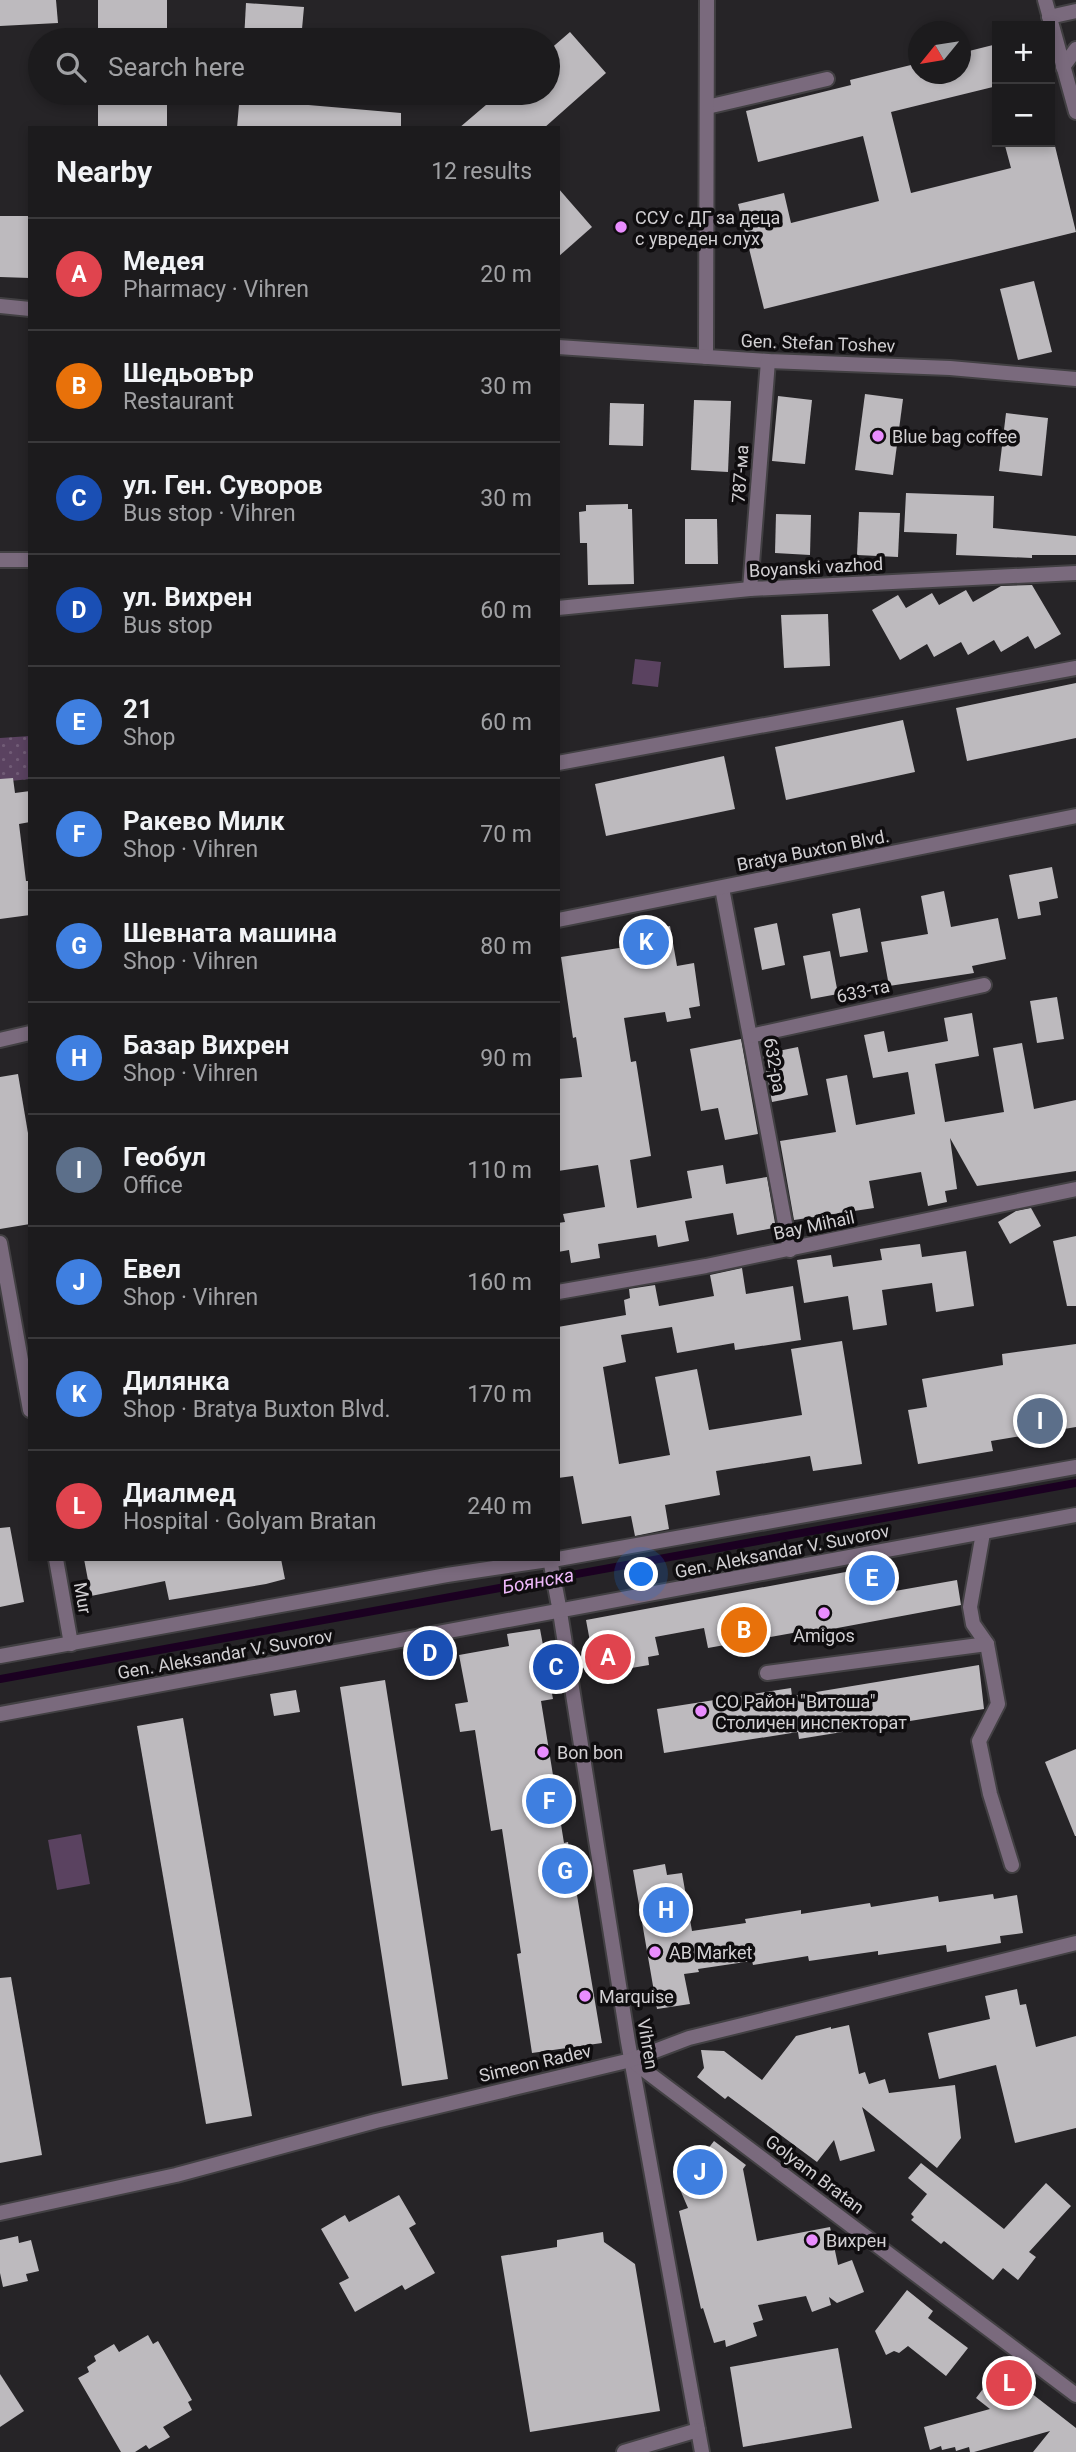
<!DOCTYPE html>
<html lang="en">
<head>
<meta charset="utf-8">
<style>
	body { margin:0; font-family:Roboto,sans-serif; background:#29282a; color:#f1f3f6 }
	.controls { position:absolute; right:21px; top:21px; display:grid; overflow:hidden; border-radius:0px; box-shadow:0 4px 10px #0003 }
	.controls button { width:63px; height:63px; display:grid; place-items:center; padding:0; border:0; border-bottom:2px solid #3a393b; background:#1c1b1d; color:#f1f3f6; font:35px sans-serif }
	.compass { position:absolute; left:908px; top:21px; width:63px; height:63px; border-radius:50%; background:#1c1b1d; box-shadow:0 4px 10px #0003; rotate:240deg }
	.you { position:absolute; left:642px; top:1575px; width:24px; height:24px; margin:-18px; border:5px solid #fff; border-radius:50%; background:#1a73e8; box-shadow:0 0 0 10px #1a73e833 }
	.badge { display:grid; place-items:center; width:46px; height:46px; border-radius:50%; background:#b45309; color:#fff; font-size:23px; font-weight:700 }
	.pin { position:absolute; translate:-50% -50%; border:4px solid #fff; box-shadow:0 2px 7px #0006 }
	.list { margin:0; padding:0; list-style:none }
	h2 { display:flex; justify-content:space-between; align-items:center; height:91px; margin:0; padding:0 28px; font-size:30px }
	h2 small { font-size:23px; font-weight:400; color:#a0a1a4 }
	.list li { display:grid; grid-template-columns:46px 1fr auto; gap:21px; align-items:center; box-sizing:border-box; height:112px; padding:0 28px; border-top:2px solid #3a393b }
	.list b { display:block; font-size:26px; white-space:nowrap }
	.list p { margin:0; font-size:23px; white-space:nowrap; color:#a0a1a4 }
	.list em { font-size:23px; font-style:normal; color:#a0a1a4 }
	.icon { flex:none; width:38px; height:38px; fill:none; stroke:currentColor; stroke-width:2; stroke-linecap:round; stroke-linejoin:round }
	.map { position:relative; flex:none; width:1076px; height:2452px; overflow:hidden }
	.search { position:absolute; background:#1c1b1d; box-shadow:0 4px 10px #0003; left:28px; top:28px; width:532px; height:77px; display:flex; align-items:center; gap:18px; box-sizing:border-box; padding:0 24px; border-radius:38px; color:#a0a1a4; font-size:26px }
	.panel { position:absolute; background:#1c1b1d; box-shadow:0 4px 10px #0003; left:28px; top:126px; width:532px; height:1435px; border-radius:0px }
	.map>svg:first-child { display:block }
</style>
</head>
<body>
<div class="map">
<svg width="1076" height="2452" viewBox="0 0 1076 2452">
	<defs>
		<pattern id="grass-dots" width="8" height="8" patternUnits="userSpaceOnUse" patternTransform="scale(1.75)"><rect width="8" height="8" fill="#5a4260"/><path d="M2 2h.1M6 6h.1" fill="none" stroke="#715c76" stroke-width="1.8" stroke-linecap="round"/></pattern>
	</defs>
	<rect width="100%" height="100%" fill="#262427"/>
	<polygon fill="url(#grass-dots)" points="30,736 30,779 0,782 0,738"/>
	<g fill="#5a4260">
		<polygon points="635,659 661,662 658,687 632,684"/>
		<polygon points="81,1834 90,1884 57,1890 48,1840"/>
	</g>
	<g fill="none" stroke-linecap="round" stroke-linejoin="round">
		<polyline stroke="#1b0021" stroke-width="8" points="0,1679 1076,1483"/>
	</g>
	<g fill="#bdbabe">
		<polygon points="0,0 56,0 58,23 0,26"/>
		<rect x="98" y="0" width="69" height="40"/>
		<polygon points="246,3 304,7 301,40 244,40"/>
		<polygon points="570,32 606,73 544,128 459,128 500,93 548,93 548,51"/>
		<polygon points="997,44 997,86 891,112 911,193 1011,168 1004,142 1054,142 1076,232 764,309 738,204 784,193 791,223 879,201 863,136 758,162 746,111 851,85 850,80 919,63 919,74 961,74 961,53"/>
		<rect x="98" y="93" width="69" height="35"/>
		<polygon points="240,93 297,93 297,104 401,113 401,128 237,128"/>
		<polygon points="558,188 592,227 558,257"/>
		<polygon points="0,216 30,216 30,278 0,277"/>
		<polygon points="1034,281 1052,352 1018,360 1000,289"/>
		<polygon points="865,394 903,399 893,475 855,470"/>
		<polygon points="778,396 812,400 805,464 772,461"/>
		<polygon points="694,400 731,401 728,472 691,470"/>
		<polygon points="610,403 644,404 643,446 609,445"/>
		<polygon points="1006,413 1048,418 1042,476 999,471"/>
		<polygon points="906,493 994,496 993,528 1076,536 1076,555 1032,555 1032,558 956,555 957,534 904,532"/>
		<polygon points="628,504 628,509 632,509 634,584 588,585 587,543 580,543 579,512 586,511 586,505"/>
		<polygon points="859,512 900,513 898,557 857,555"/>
		<polygon points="776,514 811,515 810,555 775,553"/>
		<polygon points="685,519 717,519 718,564 685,564"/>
		<polygon points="1032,585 1061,634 1035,649 1028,636 1001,652 994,640 968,655 961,642 934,657 927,644 900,660 872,610 898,595 906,608 932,593 939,605 966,590 973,602 1001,586"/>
		<polygon points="828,614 830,666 784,668 781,615"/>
		<polygon points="1076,683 1076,738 967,761 956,708"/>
		<polygon points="903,720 915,772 786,800 775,747"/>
		<polygon points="724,756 735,809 606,836 595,784"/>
		<polygon points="13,778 15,793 30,791 30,822 19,824 26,881 30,881 30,915 0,919 0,779"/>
		<polygon points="1052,867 1058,898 1039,902 1041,915 1018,919 1009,875"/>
		<polygon points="944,891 951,927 998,918 1006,959 972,966 974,973 889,986 881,942 928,934 921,896"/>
		<polygon points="860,908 868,952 840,957 832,914"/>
		<polygon points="777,923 785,965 762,970 754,928"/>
		<polygon points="670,926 677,966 694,963 700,1006 689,1008 691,1018 667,1022 665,1012 624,1018 631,1062 636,1061 651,1156 630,1160 637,1208 692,1198 687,1171 723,1165 726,1184 767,1177 775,1223 772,1223 773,1228 737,1235 733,1213 685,1221 689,1241 658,1247 656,1235 598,1244 600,1258 571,1263 569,1250 558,1252 558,1223 565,1222 563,1214 605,1207 598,1165 558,1171 558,1079 582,1077 576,1037 573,1038 561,957 632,946 630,933"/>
		<polygon points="830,951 838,994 811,999 803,956"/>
		<polygon points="1057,997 1064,1039 1037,1043 1030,1001"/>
		<polygon points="972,1013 979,1056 935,1064 945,1122 1004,1112 993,1048 1022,1043 1034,1109 1076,1100 1076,1171 977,1186 950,1138 957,1189 945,1191 947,1202 928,1206 921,1172 869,1181 874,1208 794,1220 780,1141 836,1132 826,1079 847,1075 856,1125 915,1114 908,1072 873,1078 864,1035 884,1031 888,1052 948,1041 944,1018"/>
		<polygon points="741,1039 758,1134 725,1140 718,1108 701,1111 690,1049"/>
		<polygon points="798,1047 808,1095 772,1102 763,1054"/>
		<polygon points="18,1074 30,1145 30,1224 0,1229 0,1077"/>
		<polygon points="1031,1208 1041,1226 1010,1244 998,1222 1016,1211"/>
		<polygon points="1076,1236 1076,1306 1067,1306 1053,1241"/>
		<polygon points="920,1244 922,1257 966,1251 974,1306 936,1312 932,1283 882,1290 887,1325 853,1330 848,1296 804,1303 797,1260 831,1255 833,1267 882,1260 880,1249"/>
		<polygon points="742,1268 746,1294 793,1286 801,1340 735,1350 734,1343 677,1353 672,1327 621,1335 626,1362 603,1367 619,1464 670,1455 655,1377 697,1369 709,1430 802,1415 791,1349 842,1341 862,1464 813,1471 810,1456 716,1471 720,1495 665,1505 669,1529 635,1536 631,1516 582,1524 573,1476 558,1478 558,1327 626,1315 624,1300 630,1298 629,1289 655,1285 659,1306 714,1296 710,1275"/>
		<polygon points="1076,1344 1076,1427 991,1441 993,1451 918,1464 908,1410 927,1407 922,1379 1003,1365 1002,1354"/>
		<polygon points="10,1527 24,1602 0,1607 0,1528"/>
		<polygon points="84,1559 281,1559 285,1579 266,1584 169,1600 165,1581 91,1596"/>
		<polygon points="878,1566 881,1582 895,1591 957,1580 961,1605 816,1632 815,1629 708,1648 704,1628 655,1637 659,1655 648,1657 649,1665 596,1674 586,1620"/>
		<polygon points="540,1629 553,1699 541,1701 564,1843 568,1842 602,2043 532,2053 517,1954 521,1953 502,1829 491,1831 475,1730 460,1732 455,1704 468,1702 459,1655 509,1646 507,1634"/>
		<polygon points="979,1665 984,1709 799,1739 798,1732 664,1753 657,1709 791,1688 792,1696"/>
		<polygon points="385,1680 448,2079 402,2086 340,1687"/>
		<polygon points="296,1690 300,1712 274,1716 270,1694"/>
		<polygon points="183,1718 252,2116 206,2124 137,1726"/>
		<polygon points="1076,1749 1076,1836 1075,1836 1045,1762"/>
		<polygon points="665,1864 667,1875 682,1873 692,1931 746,1923 745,1919 801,1910 801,1914 870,1903 871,1907 938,1896 939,1902 993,1894 994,1899 1017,1895 1023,1933 1000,1936 1001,1943 947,1952 946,1945 878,1955 878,1951 809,1961 808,1956 753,1965 752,1961 698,1969 699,1972 684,1974 690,2004 657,2009 633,1870"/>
		<polygon points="11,1977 42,2155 0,2163 0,1978"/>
		<polygon points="1017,1989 1020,2005 1026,2004 1036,2047 1076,2036 1076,2128 1015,2143 996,2065 939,2079 928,2033 990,2019 985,1996"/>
		<polygon points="849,2025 859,2074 865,2072 869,2084 885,2079 889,2093 955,2085 961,2138 937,2168 862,2107 875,2151 840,2161 834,2140 817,2162 728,2096 725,2099 697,2077 704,2068 701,2050 724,2051 762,2080 796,2036 831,2027 831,2029"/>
		<polygon points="714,2141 746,2165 743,2169 757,2241 830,2227 838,2265 852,2260 864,2292 837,2303 829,2297 831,2305 812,2312 806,2296 758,2305 763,2320 753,2323 757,2336 726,2347 725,2340 714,2343 703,2308 701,2309 679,2211 688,2208 679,2187"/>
		<polygon points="921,2163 1004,2229 1046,2183 1071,2206 1029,2252 1036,2257 1018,2280 1003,2268 993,2280 944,2241 941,2244 911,2220 914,2217 911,2214 927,2194 908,2178"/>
		<polygon points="399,2195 416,2224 409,2228 435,2273 405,2290 402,2285 355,2312 339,2283 349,2278 321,2229 345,2215 349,2222"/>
		<polygon points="603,2232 604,2242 635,2264 660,2411 530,2432 501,2256 557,2247 557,2240"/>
		<polygon points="18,2236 19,2243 31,2240 39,2271 26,2274 28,2281 3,2287 0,2273 0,2240"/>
		<polygon points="907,2290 933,2311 928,2318 968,2348 946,2376 908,2346 899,2353 894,2351 886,2355 875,2331"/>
		<polygon points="148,2335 153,2344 158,2341 192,2400 188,2402 192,2410 163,2427 170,2437 149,2449 146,2445 135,2452 121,2452 78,2378 89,2372 87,2367 96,2361 94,2356 114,2344 119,2352"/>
		<polygon points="838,2348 852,2428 743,2447 730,2367"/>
		<polygon points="999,2368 1076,2428 1076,2452 1033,2452 1050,2431 974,2452 970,2452 969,2447 956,2451 955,2447 942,2450 941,2446 930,2450 924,2427 990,2409 976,2398"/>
		<polygon points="0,2374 24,2411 0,2427"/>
	</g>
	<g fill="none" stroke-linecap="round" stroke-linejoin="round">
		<defs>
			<g id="service">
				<polyline points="1063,67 1076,49"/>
				<polyline points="707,107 827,79"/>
				<polyline points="706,357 707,0"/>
				<polyline points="558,763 1076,668"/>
				<polyline points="983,1533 970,1607 973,1624 987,1644 998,1704 979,1741 990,1794 1012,1865"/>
				<polyline points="767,1673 987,1644"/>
			</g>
			<g id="minor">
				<polyline points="1045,0 1076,112"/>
				<polyline points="1049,17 1076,11"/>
				<polyline points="0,306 30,309"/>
				<polyline points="558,347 768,361 950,368 1076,379"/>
				<polyline points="0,560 30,560"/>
				<polyline points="750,589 768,361"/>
				<polyline points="558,608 750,589 1076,573"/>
				<polyline points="722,888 790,1250"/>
				<polyline points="750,1036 984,985"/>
				<polyline points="0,1243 30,1410"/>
				<polyline points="558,1292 706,1266 1076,1189"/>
				<polyline points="56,1559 71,1644"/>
				<polyline points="550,1559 560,1612 628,2042 702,2452"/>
				<polyline points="558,1559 1076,1467"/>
				<polyline points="0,1656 447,1575 555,1559"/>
				<polyline points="0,1714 1076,1515"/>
				<polyline points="631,2060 1076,2395"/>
				<polyline points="0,2213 176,2175 376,2121 631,2060 689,2038 1076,1943"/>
				<polyline points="624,2452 698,2430"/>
			</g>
			<g id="tertiary">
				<polyline points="558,920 1076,816"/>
				<polyline points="0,1040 30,1033"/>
			</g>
		</defs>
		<use href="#service" stroke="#424043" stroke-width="18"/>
		<use href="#minor" stroke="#424043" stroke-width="18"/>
		<use href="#tertiary" stroke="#424043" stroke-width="18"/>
		<use href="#service" stroke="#7a6a7d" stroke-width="14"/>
		<use href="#minor" stroke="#7a6a7d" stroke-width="14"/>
		<use href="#tertiary" stroke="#7a6a7d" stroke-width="14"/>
	</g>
	<g fill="#e98dfe" stroke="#0f0d0f" stroke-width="2.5">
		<circle cx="621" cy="227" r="7"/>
		<circle cx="878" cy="436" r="7"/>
		<circle cx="824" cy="1613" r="7"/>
		<circle cx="701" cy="1711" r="7"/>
		<circle cx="543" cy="1752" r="7"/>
		<circle cx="655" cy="1952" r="7"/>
		<circle cx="585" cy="1996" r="7"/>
		<circle cx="812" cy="2240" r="7"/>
	</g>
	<g text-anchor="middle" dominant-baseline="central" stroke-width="7" stroke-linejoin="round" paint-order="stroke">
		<g font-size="18" fill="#d2d0d3" stroke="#0f0d0f" text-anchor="start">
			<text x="635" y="217">ССУ с ДГ за деца<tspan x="635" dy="21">с увреден слух</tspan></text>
			<text x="892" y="436">Blue bag coffee</text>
			<text x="824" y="1635" text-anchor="middle">Amigos</text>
			<text x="715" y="1701">СО Район "Витоша"<tspan x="715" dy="21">Столичен инспекторат</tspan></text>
			<text x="557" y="1752">Bon bon</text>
			<text x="669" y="1952">AB Market</text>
			<text x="599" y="1996">Marquise</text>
			<text x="826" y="2240">Вихрен</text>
		</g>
		<g font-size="18" fill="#d2d0d3" stroke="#0f0d0f">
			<text transform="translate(818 343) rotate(2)">Gen. Stefan Toshev</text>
			<text transform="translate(740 474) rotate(-86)">787-ма</text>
			<text transform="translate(816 567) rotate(-3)">Boyanski vazhod</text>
			<text transform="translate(813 850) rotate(-11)">Bratya Buxton Blvd.</text>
			<text transform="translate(863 991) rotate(-12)">633-та</text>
			<text transform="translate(775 1065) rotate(80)">632-ра</text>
			<text transform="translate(814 1225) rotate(-12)">Bay Mihail</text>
			<text transform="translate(782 1551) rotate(-11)">Gen. Aleksandar V. Suvorov</text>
			<text transform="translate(83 1598) rotate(80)">Mur</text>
			<text transform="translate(225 1654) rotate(-10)">Gen. Aleksandar V. Suvorov</text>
			<text transform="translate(648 2044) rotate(80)">Vihren</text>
			<text transform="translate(535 2063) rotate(-13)">Simeon Radev</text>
			<text transform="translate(815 2174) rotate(37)">Golyam Bratan</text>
		</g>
		<g font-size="19" font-style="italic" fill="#eeb8fa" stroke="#0f0d0f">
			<text transform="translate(538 1581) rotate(-10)">Боянска</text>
		</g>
	</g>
</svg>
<div class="controls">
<button>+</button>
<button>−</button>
</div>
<svg class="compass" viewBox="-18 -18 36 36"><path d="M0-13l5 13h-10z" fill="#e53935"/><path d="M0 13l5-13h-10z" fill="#a0a1a4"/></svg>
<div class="you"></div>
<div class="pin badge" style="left:608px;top:1657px;background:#e0444e">A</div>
<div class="pin badge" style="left:744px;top:1630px;background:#e8710a">B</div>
<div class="pin badge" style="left:556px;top:1667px;background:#1a4fb4">C</div>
<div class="pin badge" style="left:430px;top:1653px;background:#1a4fb4">D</div>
<div class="pin badge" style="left:872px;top:1578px;background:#3f7fe0">E</div>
<div class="pin badge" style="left:549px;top:1801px;background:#3f7fe0">F</div>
<div class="pin badge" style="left:565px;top:1871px;background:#3f7fe0">G</div>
<div class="pin badge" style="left:666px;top:1910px;background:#3f7fe0">H</div>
<div class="pin badge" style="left:1040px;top:1421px;background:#5c6f8a">I</div>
<div class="pin badge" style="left:700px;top:2172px;background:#3f7fe0">J</div>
<div class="pin badge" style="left:646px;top:942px;background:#3f7fe0">K</div>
<div class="pin badge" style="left:1009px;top:2383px;background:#e0444e">L</div>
<div class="search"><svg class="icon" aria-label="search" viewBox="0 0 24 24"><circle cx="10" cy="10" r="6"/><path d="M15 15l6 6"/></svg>Search here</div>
<section class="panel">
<h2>Nearby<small>12 results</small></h2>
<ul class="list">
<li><span class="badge" style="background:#e0444e">A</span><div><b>Медея</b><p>Pharmacy · Vihren</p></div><em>20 m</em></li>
<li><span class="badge" style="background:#e8710a">B</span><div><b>Шедьовър</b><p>Restaurant</p></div><em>30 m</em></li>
<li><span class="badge" style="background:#1a4fb4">C</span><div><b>ул. Ген. Суворов</b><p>Bus stop · Vihren</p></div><em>30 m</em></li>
<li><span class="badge" style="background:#1a4fb4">D</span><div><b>ул. Вихрен</b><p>Bus stop</p></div><em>60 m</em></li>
<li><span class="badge" style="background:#3f7fe0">E</span><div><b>21</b><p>Shop</p></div><em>60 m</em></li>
<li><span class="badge" style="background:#3f7fe0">F</span><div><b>Ракево Милк</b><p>Shop · Vihren</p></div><em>70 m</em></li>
<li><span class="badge" style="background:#3f7fe0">G</span><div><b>Шевната машина</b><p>Shop · Vihren</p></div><em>80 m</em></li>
<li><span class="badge" style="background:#3f7fe0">H</span><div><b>Базар Вихрен</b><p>Shop · Vihren</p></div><em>90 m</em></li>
<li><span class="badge" style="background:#5c6f8a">I</span><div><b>Геобул</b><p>Office</p></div><em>110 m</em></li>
<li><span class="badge" style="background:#3f7fe0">J</span><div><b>Евел</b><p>Shop · Vihren</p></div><em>160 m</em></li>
<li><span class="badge" style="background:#3f7fe0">K</span><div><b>Дилянка</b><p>Shop · Bratya Buxton Blvd.</p></div><em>170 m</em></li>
<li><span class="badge" style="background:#e0444e">L</span><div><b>Диалмед</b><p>Hospital · Golyam Bratan</p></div><em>240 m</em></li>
</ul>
</section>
</div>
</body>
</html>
